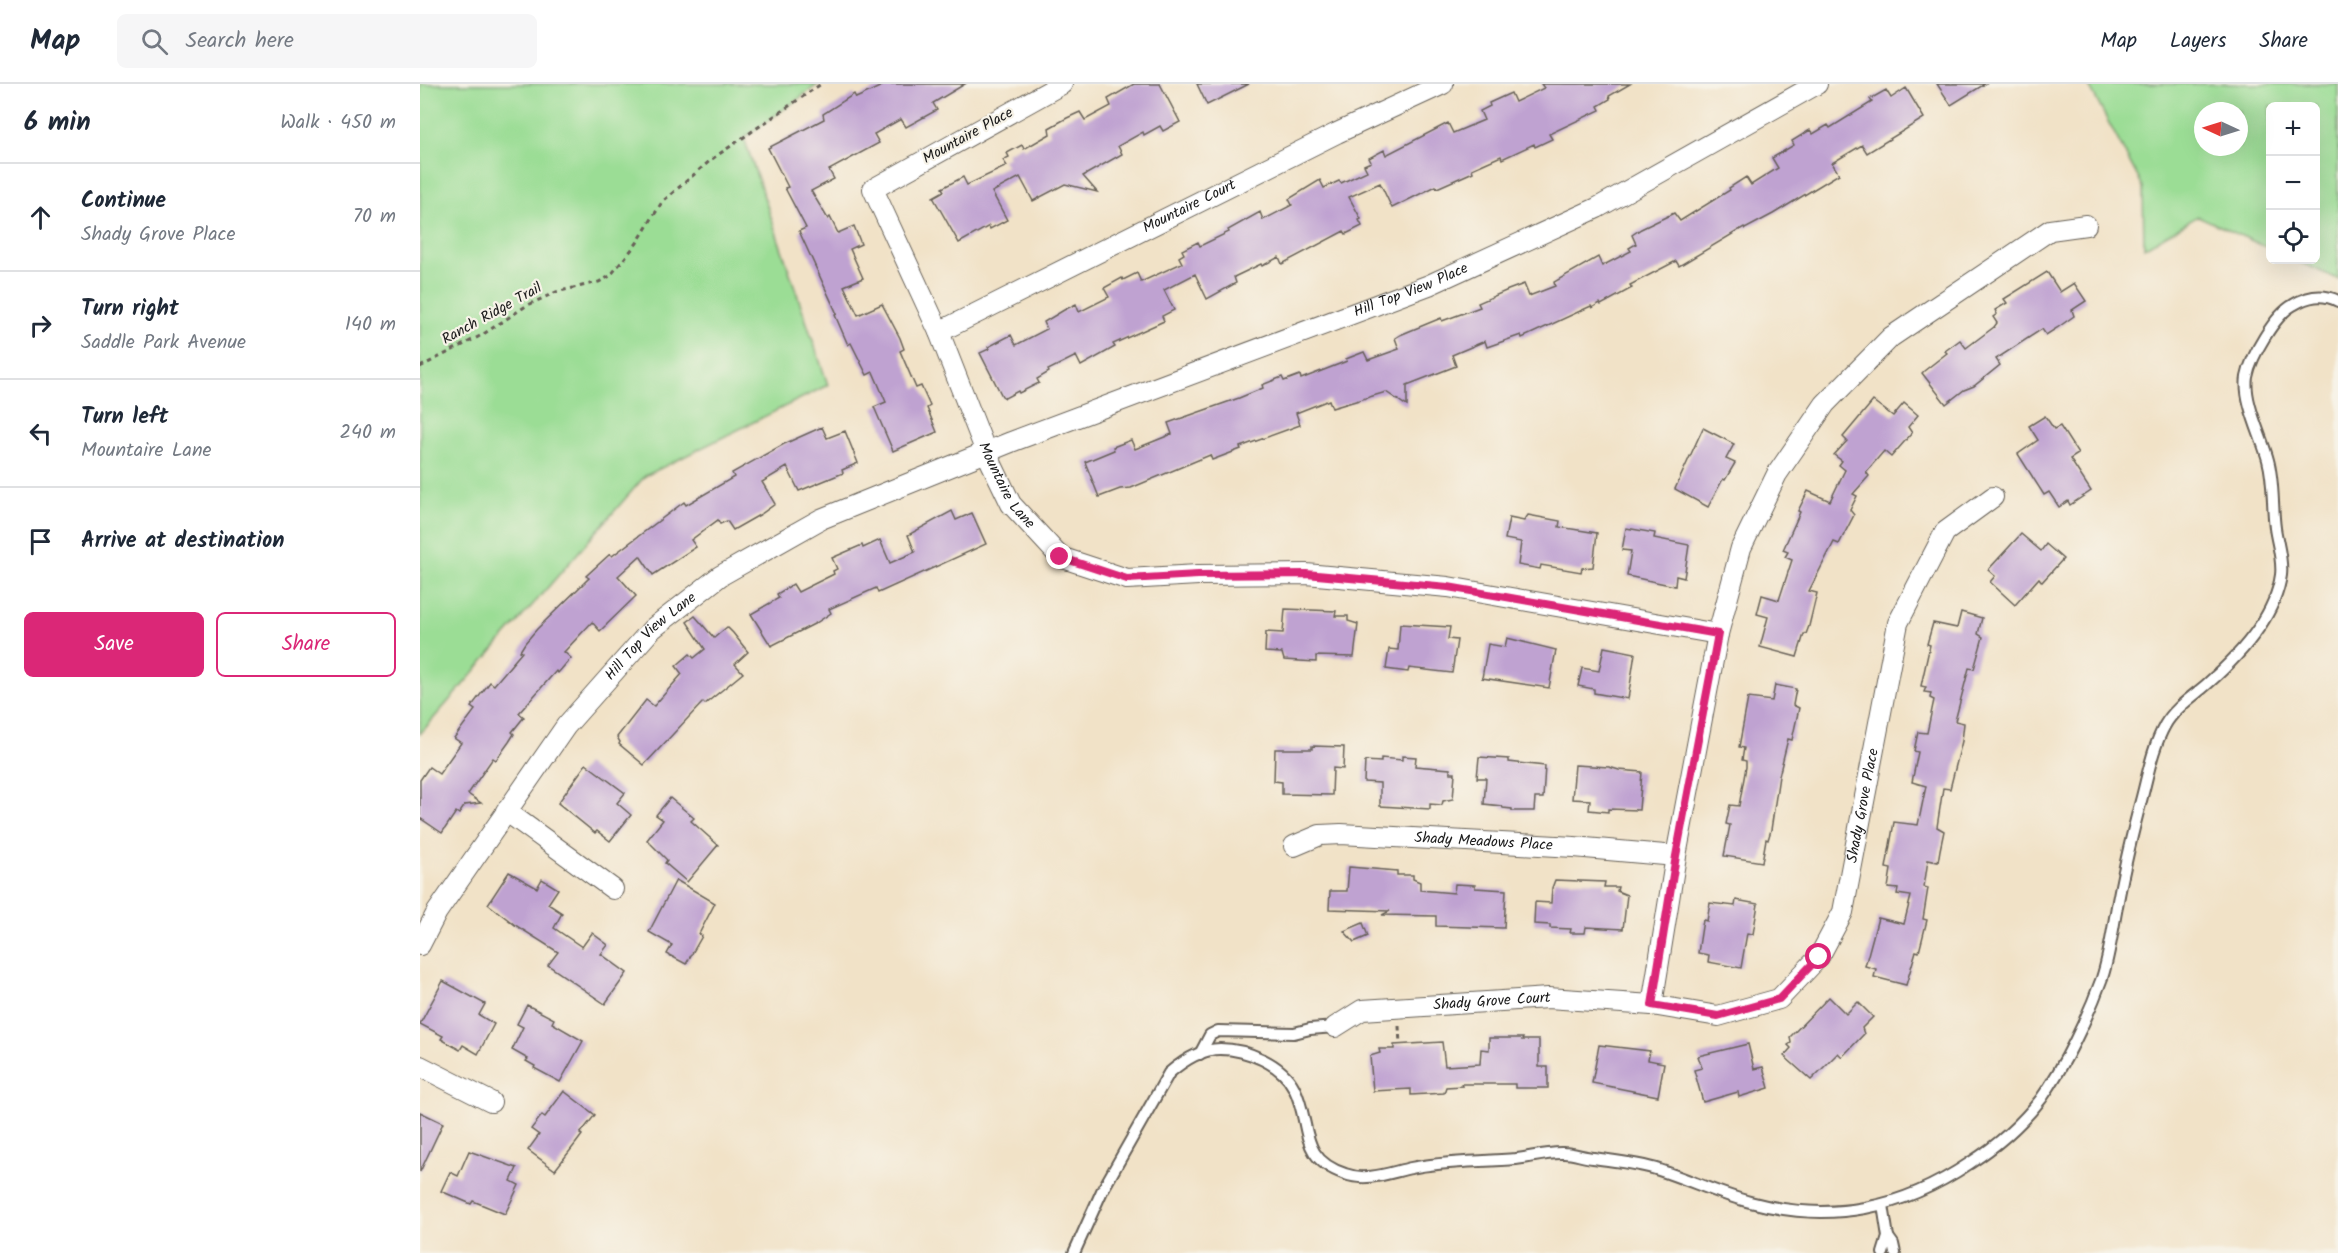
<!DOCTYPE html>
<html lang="en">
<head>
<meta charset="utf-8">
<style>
	body { margin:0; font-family:Kalam,sans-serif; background:#f6f6f7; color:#1f2937 }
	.controls { position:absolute; right:18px; top:18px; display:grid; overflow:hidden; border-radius:9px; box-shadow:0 6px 24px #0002 }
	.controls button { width:54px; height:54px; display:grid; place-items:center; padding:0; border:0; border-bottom:2px solid #e0e1e3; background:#fff; color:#1f2937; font:30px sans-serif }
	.compass { position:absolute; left:1774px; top:18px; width:54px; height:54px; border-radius:50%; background:#fff; box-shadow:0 6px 24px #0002; rotate:274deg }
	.stop { position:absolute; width:18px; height:18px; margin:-14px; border:4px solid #db2777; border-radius:50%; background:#fff }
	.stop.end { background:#db2777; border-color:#fff; box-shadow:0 2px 6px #0008 }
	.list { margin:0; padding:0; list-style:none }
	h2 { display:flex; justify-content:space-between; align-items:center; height:78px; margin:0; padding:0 24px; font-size:26px }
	h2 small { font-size:20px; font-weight:400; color:#747a83 }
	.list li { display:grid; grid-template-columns:39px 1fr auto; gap:18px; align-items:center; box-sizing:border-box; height:108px; padding:0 24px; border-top:2px solid #e0e1e3 }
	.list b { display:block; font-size:22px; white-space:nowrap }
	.list p { margin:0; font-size:20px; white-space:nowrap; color:#747a83 }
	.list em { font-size:20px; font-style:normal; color:#747a83 }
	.actions { display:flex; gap:12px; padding:18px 24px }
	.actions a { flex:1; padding:14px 0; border:2px solid #db2777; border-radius:9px; text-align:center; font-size:21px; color:#db2777 }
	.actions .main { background:#db2777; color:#fff }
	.icon { flex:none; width:33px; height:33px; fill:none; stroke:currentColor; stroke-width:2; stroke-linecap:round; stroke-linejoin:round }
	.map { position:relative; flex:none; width:1918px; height:1169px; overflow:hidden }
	header { display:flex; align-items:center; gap:36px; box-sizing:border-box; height:84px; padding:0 30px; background:#fff; border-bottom:2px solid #e0e1e3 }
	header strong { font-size:28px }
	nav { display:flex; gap:33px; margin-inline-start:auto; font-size:21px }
	.search { width:420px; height:54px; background:#f6f6f7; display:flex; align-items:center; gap:15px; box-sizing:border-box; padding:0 21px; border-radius:9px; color:#747a83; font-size:22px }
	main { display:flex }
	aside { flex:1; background:#fff }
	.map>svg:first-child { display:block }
</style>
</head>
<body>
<header>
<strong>Map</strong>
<div class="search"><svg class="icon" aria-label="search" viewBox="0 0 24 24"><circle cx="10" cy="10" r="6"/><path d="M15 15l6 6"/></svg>Search here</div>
<nav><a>Map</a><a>Layers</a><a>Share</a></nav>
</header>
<main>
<aside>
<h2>6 min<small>Walk · 450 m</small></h2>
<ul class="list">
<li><svg class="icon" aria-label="ahead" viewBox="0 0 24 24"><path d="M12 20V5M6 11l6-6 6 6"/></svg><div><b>Continue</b><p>Shady Grove Place</p></div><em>70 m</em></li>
<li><svg class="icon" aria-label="right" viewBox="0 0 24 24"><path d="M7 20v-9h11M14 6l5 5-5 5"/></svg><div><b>Turn right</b><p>Saddle Park Avenue</p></div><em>140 m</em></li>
<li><svg class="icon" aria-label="left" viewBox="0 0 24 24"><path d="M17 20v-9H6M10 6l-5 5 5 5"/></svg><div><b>Turn left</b><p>Mountaire Lane</p></div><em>240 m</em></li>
<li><svg class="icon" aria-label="arrive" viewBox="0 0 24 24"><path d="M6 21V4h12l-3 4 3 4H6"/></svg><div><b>Arrive at destination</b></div></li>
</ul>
<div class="actions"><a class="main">Save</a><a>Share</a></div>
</aside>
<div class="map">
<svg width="1918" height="1169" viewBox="0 0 1918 1169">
	<rect width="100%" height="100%" fill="#f7f3e8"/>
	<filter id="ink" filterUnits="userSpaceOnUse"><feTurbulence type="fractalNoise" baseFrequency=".0167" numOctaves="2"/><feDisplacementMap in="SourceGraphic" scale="12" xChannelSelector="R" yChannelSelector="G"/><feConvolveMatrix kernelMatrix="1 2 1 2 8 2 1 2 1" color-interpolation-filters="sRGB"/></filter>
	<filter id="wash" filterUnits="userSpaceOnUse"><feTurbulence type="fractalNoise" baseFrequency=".008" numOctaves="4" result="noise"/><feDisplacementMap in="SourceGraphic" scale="24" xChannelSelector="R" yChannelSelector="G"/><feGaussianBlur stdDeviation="1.35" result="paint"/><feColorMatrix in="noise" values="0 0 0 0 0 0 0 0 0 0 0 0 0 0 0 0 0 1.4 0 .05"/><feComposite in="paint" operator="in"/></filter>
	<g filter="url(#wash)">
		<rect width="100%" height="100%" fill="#f1e2c7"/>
		<g fill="#9bdd95" stroke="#5c7c58" stroke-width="1.5" fill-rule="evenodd">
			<polygon points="0,0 399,0 324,54 408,301 225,392 0,650"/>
			<path d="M1668,0H1918V195L1874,176H1896V22H1850V165L1778,132L1724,164L1723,103ZM1783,27H1819V63H1783Z"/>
		</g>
		<g id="blocks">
			<g fill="#bfa2d1">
				<polygon points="466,0 545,0 513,19 517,26 486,43 481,35 454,50 459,59 409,86 414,95 391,107 408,135 410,133 418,149 434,142 441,160 430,165 443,194 424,202 438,231 462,220 480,254 484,265 480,267 496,304 501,302 510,322 507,324 517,348 473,367 454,323 466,318 453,288 447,291 431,259 428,261 415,231 417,230 379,147 386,144 365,104 368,103 348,64 404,35 403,30 434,10 436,14"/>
				<polygon points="714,0 740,0 760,38 743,47 740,42 724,51 723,48 698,62 702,70 663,92 677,108 645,100 613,117 600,93 572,108 587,136 570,145 569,142 539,159 513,113 524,107 522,104 543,93 547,101 587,82 583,76 589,73 587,69 602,61 604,65 630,50 629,44 647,34 660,28 665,36 691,22 688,15"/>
				<polygon points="777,0 829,0 787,21"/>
				<polygon points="1121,0 1210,0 1189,12 1190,15 1178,22 1180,26 1129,50 1132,55 1115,63 1114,60 1082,75 1081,72 1052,85 1053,88 1017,104 1016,102 972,124 960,99 929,113 941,135 939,136 942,142 926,150 924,147 862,180 859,173 842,182 841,180 814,193 816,199 787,215 775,190 744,206 754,226 742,232 744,237 693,260 695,263 661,282 656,272 628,286 629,288 617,295 619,299 599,309 598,307 585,314 582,312 560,269 569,265 568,263 591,251 596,261 627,245 624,238 644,226 656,220 659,228 689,213 684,204 702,194 703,196 717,189 721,198 762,179 759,173 764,170 762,166 778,158 780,162 809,148 808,146 840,128 843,136 872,121 869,115 900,96 904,104 919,97 921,99 947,87 944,81 951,78 949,74 964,66 966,71 1028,39 1033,49 1064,36 1060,27 1070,22 1069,19 1091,9 1095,18 1124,4"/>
				<polygon points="1517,0 1565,0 1531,21"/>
				<polygon points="1486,4 1504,34 1447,69 1442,61 1412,79 1419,90 1353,130 1325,145 1324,143 1259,182 1256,177 1210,201 1212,204 1181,221 1180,219 1172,224 1171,222 1102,254 1101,251 1067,263 1065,257 1032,271 1036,282 987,301 987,322 966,308 912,324 909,316 876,329 880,341 820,363 821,365 792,376 790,371 711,404 700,405 679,413 665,378 694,366 693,363 711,356 715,365 752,350 748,339 819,314 843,304 842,301 862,293 864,297 880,291 881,295 927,277 926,275 944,268 948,276 979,265 975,254 980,251 1021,234 1022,237 1060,223 1058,219 1088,206 1104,200 1109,212 1135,202 1134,198 1178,173 1182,182 1211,167 1209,164 1216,160 1212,151 1221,145 1254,129 1260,137 1310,106 1309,104 1326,93 1331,101 1358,84 1352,74 1374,61 1372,57 1390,46 1393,50 1408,41 1410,44 1452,18 1450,15 1466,6 1471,14"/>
				<polygon points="1627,188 1640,208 1654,199 1666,217 1652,226 1654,232 1637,244 1626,251 1622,245 1576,275 1580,281 1554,302 1544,306 1526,320 1502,289 1504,287 1527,269 1525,267 1540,256 1546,264 1574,243 1577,239 1573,233 1577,230 1575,226 1587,219 1584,215"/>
				<polygon points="1453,317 1473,332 1484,319 1498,331 1488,343 1492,349 1471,373 1464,367 1446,388 1449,392 1433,410 1437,412 1430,426 1434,431 1419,460 1414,458 1389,507 1397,509 1389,542 1386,550 1384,550 1377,573 1340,563 1348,533 1337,530 1342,511 1359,516 1372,476 1365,473 1368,468 1363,466 1380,428 1378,427 1388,407 1410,417 1425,386 1419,381 1422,377 1414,371 1427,357 1423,353"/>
				<polygon points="1625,332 1634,345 1640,342 1658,370 1650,375 1671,407 1650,421 1648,417 1639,423 1629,408 1624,411 1598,370 1618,356 1609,342"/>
				<polygon points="402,343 407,354 425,347 438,379 422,386 423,389 379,407 367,383 342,398 355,420 341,430 313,446 307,437 300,440 298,436 271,456 276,463 233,491 220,472 198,492 216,512 180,547 172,538 144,568 151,574 138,589 136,587 99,629 104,633 92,648 94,650 89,658 76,676 73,674 48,710 61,719 45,721 39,730 36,728 22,749 0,734 0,696 9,683 19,690 41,659 34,654 55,626 51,623 70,598 74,601 102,568 100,567 105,559 117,545 169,494 166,492 190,470 192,472 264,418 266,421 314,393 312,389 364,360"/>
				<polygon points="1283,344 1314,360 1306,375 1315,379 1305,396 1303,395 1288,423 1255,405"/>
				<polygon points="532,427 536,436 552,429 566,460 458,509 456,504 409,525 411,529 396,539 351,562 331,530 359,514 357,510 373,500 378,508 414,490 413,487 417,485 412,474 442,461 443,464 460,456 470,479 495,468 488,451"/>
				<polygon points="1108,431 1140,437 1139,443 1177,449 1173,483 1162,484 1161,488 1121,481 1120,485 1098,481 1101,458 1085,455 1089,434 1104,437"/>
				<polygon points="1206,444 1235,449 1234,454 1269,461 1264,494 1256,492 1255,502 1207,492 1211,467 1202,466"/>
				<polygon points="1601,450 1621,467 1626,460 1643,475 1622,498 1619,494 1595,521 1570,498 1575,492 1568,486"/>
				<polygon points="865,525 916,527 915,532 928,532 928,537 938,540 934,573 896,572 896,578 864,576 862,569 845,568 846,548 863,549"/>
				<polygon points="1541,528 1562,534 1558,550 1563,553 1554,585 1549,584 1535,637 1544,639 1542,657 1530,705 1523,704 1517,743 1524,747 1520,766 1518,778 1508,776 1504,803 1508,804 1503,835 1507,836 1499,868 1496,867 1486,901 1454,893 1456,885 1445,882 1458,834 1484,840 1491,812 1477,810 1478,805 1468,804 1471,785 1466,784 1474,738 1498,741 1506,702 1492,698 1498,668 1494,667 1498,648 1507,649 1514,616 1510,614 1511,609 1504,608 1506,603 1501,602 1510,561 1507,560 1513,539 1537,544"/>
				<polygon points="275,532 294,554 307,543 313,549 328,568 315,580 323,589 285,620 283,618 224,681 199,660 200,658 197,653 226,616 234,622 262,590 256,582 270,570 274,574 285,565 267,538"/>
				<polygon points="980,540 1030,543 1028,555 1037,556 1032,589 989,584 988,588 966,585 969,565 978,566"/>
				<polygon points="1087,554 1136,566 1129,604 1062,594 1068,560 1085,563"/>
				<polygon points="1184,563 1215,569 1208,615 1174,609 1174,605 1158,602 1162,584 1179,587"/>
				<polygon points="1355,601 1376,605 1373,621 1379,624 1372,656 1368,655 1359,692 1351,746 1348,756 1346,755 1342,778 1304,772 1310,741 1306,740 1310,721 1319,722 1326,683 1326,677 1322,676 1324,664 1319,663 1328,614 1352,617"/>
				<polygon points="892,662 924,663 923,685 913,684 912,711 862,710 862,698 854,697 855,665 892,665"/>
				<polygon points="982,672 996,673 995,682 1030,685 1030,689 1035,689 1033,715 1023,717 1022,721 1010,720 1010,725 960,722 960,699 944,698 945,677 961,678 961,674 982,676"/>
				<polygon points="1059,673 1089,675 1089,678 1125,682 1123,714 1115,714 1114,727 1092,727 1092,725 1083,724 1082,722 1064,720 1066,694 1057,694"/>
				<polygon points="166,680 205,709 197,719 211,731 190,757 177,747 175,749 138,719"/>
				<polygon points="1155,681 1189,683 1199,686 1222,688 1219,726 1188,725 1188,728 1169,726 1170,716 1152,715"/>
				<polygon points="250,714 274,734 271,737 298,761 267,798 245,779 247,776 227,756 243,736 236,731"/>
				<polygon points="929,783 977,787 977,791 993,791 993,795 1000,798 1000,806 1034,809 1035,800 1055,801 1055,804 1086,806 1084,844 1016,842 1016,832 962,831 970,827 909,825 910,807 927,807"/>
				<polygon points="89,788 117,804 122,795 138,805 128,820 142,829 134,844 162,863 172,849 188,861 181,870 207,889 185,920 128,881 138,868 95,841 68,820"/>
				<polygon points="256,796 295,819 279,850 282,852 266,880 247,870 252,861 229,848"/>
				<polygon points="1135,796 1185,798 1184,803 1198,803 1197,807 1207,811 1203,845 1166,843 1165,849 1150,849 1151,845 1130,844 1130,841 1114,840 1115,818 1131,819 1132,804"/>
				<polygon points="1316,816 1338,820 1333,850 1327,849 1321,884 1288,878 1289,871 1278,869 1283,836 1287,837 1290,819 1315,822"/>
				<polygon points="943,839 948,852 934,858 924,847"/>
				<polygon points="23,897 65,920 59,931 74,940 58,970 43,961 40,966 21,955 23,952 0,940"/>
				<polygon points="1409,913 1426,930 1438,918 1453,933 1442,944 1444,950 1422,973 1418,969 1391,996 1364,972 1371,964 1368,961 1371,959 1370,953"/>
				<polygon points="107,921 134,935 132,939 163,957 140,998 114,984 115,982 106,977 108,975 92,966 103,943 97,940"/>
				<polygon points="1069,954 1103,954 1102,956 1119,956 1119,983 1128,983 1128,1004 1095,1004 1095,1000 1041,1000 1042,1002 1026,1003 1024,1009 991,1011 991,1005 953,1007 950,972 960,969 959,965 974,965 974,961 1022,958 1025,982 1060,980 1061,965 1069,966"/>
				<polygon points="1328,960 1334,985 1343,983 1349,1004 1319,1013 1318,1008 1283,1018 1274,986 1282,984 1278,972"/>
				<polygon points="1179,961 1230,967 1228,976 1244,979 1238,1012 1172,999"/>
				<polygon points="144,1007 175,1031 160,1050 162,1051 156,1059 135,1086 108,1066 119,1051 111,1045 122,1031 125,1033"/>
				<polygon points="0,1028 23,1039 0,1088"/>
				<polygon points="49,1067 97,1084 91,1097 99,1101 85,1130 53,1117 51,1120 21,1107 30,1088 38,1092"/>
			</g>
		</g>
	</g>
	<g filter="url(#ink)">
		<use href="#blocks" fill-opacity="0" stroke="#676158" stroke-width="1.5"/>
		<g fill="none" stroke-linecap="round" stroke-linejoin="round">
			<defs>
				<g id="service">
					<polyline points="780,970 790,951 798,947 874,949 890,945 915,943"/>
					<polyline points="1468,1153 1473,1160 1475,1169"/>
					<path d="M654,1169L682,1107L749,989C763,977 781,965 800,965C827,965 862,980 874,1004C892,1040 877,1074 925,1090C947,1098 968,1089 991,1084C1024,1077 1062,1078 1096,1075C1112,1073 1129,1068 1144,1069C1153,1069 1163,1073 1173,1074C1194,1077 1218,1079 1239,1086C1270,1096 1299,1110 1330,1118C1411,1140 1482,1125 1550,1079C1578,1061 1601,1041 1621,1015C1645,981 1668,933 1682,894C1689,873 1692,850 1696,828C1702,793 1710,759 1719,724C1727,697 1731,666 1745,641C1754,625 1772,613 1786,601C1817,574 1855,535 1861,491C1863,475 1857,459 1855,444C1852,421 1854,398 1848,376C1842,353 1823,317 1827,293C1831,272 1855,231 1873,221C1888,212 1902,209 1918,217"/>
					<polyline points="1463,1169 1468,1153 1463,1121"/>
				</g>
				<g id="minor">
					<path id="s1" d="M642,0L453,105L519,248L566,368L591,420L640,473L707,495L778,491L886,490L1028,503L1298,550"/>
					<path id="s2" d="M519,248L917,49L1023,0"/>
					<polyline points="86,727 193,805"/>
					<path id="s3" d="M874,762L900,751L921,750L1154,763L1256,772"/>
					<path id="s4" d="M0,861L17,828L146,642L232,545L300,492L401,435L591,358L1009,201L1177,124L1397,0"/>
					<polyline points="1232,921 1256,772 1298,550 1321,464 1357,390 1405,320 1471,253 1630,146 1666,141"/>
					<path id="s5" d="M915,943L942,926L1128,914L1232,921L1298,932L1359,915L1399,873L1423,828L1478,539L1525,448L1573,413"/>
					<polyline points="0,982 71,1018"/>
				</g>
			</defs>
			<use href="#service" stroke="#676158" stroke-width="14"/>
			<use href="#minor" stroke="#676158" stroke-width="22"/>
			<g stroke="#676158" stroke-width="3" stroke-dasharray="4.5 4.5" stroke-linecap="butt">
				<polyline points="0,283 62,251 106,222 136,208 179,198 190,192 217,159 242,118 292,75 401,0"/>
				<polyline points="979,942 980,961"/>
			</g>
			<use href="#service" stroke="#fff" stroke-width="10"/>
			<use href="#minor" stroke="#fff" stroke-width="20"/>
		</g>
	</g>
	<g fill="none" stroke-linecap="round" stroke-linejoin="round" filter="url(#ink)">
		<polyline stroke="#db2777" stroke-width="8" points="640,473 707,495 778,491 886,490 1028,503 1298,550 1256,772 1232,921 1298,932 1359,915 1399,873"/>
	</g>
	<g text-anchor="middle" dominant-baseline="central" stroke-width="4.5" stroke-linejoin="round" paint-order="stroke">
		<g font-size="15" fill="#1c1c1c" stroke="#f7f3e8">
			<text transform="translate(548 52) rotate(-29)">Mountaire Place</text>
			<text stroke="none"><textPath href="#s2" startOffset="280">Mountaire Court</textPath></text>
			<text stroke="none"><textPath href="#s4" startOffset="1228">Hill Top View Place</textPath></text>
			<text transform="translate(72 230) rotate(-29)">Ranch Ridge Trail</text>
			<text stroke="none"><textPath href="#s1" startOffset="542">Mountaire Lane</textPath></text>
			<text stroke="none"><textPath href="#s4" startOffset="387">Hill Top View Lane</textPath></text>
			<text stroke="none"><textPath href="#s5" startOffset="670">Shady Grove Place</textPath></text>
			<text stroke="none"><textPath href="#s3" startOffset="192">Shady Meadows Place</textPath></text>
			<text stroke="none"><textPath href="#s5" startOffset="162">Shady Grove Court</textPath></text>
		</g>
	</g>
</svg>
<div class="controls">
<button>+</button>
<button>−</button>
<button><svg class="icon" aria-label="locate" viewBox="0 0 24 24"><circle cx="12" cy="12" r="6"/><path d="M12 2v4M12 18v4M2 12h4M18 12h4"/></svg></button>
</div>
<svg class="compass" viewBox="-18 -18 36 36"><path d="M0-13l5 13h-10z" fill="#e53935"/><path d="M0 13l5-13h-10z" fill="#747a83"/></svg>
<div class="stop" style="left:1399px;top:873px"></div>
<div class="stop end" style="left:640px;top:473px"></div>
</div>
</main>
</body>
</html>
